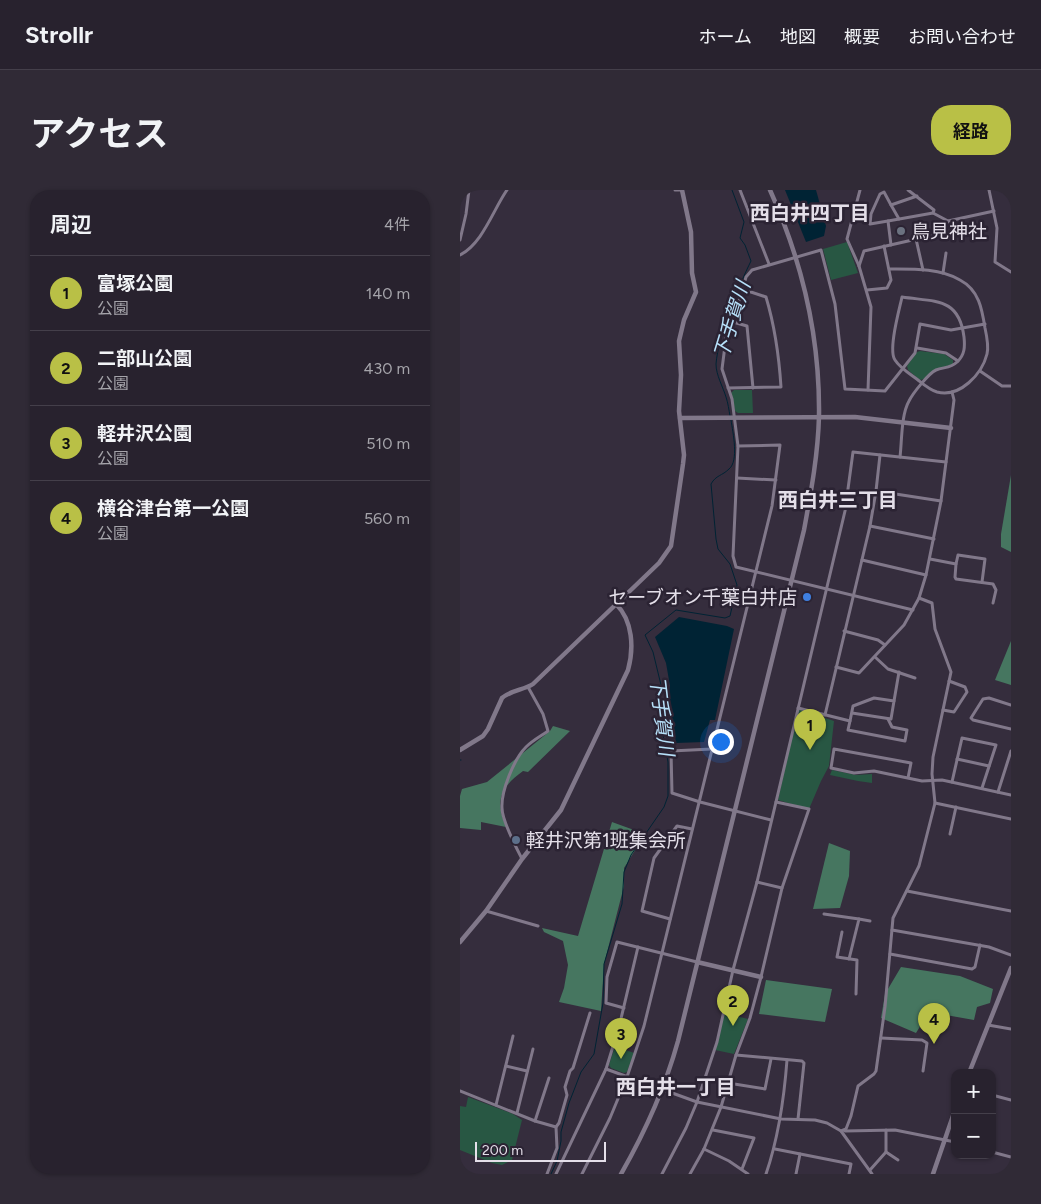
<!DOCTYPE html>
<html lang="ja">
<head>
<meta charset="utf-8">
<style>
	body { margin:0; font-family:Figtree,"Noto Sans JP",sans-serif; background:#302a36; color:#f1f3f6 }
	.controls { position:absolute; right:15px; bottom:15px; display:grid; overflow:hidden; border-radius:10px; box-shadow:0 1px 4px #0004 }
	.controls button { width:45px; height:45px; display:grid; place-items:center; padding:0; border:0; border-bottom:1px solid #443f4a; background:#28222e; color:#f1f3f6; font:25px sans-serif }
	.scale { position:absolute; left:15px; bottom:12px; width:131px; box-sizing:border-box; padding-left:5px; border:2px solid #e4dfe9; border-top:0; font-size:14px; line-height:18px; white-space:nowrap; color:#e4dfe9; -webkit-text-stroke:4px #2b2333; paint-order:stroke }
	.you { position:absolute; left:260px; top:551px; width:18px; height:18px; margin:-12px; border:4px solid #fff; border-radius:50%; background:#1a73e8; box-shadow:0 0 0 8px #1a73e833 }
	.badge { display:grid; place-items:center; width:32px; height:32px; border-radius:50%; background:#b9c046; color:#111; font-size:16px; font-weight:700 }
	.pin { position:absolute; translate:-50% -41px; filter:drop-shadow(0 1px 2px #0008) }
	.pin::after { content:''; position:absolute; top:26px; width:18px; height:15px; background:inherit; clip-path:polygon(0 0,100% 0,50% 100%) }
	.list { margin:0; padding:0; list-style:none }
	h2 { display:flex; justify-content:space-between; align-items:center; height:65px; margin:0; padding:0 20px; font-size:21px }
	h2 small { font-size:16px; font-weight:400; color:#a5a4aa }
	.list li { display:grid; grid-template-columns:32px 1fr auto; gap:15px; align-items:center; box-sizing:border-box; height:75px; padding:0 20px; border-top:1px solid #443f4a }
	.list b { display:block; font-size:19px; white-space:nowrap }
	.list p { margin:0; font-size:16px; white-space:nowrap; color:#a5a4aa }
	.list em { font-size:16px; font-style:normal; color:#a5a4aa }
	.map { position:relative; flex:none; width:551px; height:984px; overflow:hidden; border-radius:20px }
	header { display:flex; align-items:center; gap:30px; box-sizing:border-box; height:70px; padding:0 25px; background:#28222e; border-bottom:1px solid #443f4a }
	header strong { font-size:24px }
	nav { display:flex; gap:28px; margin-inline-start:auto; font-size:18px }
	.intro { display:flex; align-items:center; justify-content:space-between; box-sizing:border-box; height:120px; padding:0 30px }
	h1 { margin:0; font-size:35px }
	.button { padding:12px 22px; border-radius:20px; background:#b9c046; color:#111; font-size:18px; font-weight:700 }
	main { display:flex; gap:30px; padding:0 30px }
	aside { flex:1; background:#28222e; border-radius:20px; box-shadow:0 1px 4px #0004 }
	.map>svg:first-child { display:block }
</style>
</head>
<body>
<header>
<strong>Strollr</strong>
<nav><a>ホーム</a><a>地図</a><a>概要</a><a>お問い合わせ</a></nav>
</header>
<div class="intro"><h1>アクセス</h1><a class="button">経路</a></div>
<main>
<aside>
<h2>周辺<small>4件</small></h2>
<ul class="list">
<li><span class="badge">1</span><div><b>富塚公園</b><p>公園</p></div><em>140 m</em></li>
<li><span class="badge">2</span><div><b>二部山公園</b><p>公園</p></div><em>430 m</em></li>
<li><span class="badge">3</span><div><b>軽井沢公園</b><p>公園</p></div><em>510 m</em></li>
<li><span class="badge">4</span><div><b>横谷津台第一公園</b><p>公園</p></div><em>560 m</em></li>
</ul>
</aside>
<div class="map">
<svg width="551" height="984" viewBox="0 0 551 984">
	<rect width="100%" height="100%" fill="#352d3d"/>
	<g fill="#285743">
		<polygon points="387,52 398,83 371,90 363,59"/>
		<polygon points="460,161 484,164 493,170 493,174 475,180 464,189 460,190 448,180 447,176 457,162"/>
		<polygon points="274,200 292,200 293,223 278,223 275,221 271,203"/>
		<polygon points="338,519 374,531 369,576 361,591 349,619 318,610"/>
		<polygon points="372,580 396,585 412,584 412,593 398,591 370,585"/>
		<polygon points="264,823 288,829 274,864 255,860"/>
		<polygon points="155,856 174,863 167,882 164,883 151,878 149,875"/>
		<polygon points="8,907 53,924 62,930 52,970 42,975 32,973 0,960 0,916 6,917"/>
	</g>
	<g fill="#467660">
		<polygon points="551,285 551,362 541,357 541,344"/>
		<polygon points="551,451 551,495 535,490"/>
		<path d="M93,536L110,541L68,582L63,581C40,598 35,610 46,637L21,632V640L0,638V606L2,599L27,592L90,541Z"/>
		<polygon points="152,632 185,644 164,678 164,696 144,774 141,821 99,812 104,798 108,775 103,751 84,742 82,738 118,746"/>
		<polygon points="369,653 390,661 389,686 380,718 353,719"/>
		<polygon points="441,777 500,786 533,799 530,813 517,817 514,830 469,822 456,843 421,828 425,804"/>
		<polygon points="306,790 372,799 365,832 299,824"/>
	</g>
	<g fill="#002334">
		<polygon points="325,0 356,0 366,36 364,46 346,52"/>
		<polygon points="219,427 267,436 274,439 255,530 250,530 244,552 216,553 208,505 210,496 206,473 195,447"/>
	</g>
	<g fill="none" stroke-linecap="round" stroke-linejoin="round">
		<g stroke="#002334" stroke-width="1">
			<path d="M270,226C269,220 268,213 266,207C263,197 256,185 256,174C258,147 279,95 291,71L285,55L280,48L284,32L272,0"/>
			<polyline points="0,570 1,570"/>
			<path d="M91,984L97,971L101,951V942L109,913L121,882L134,864L143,813L144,774L162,714L164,682L171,665L204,617L208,606V572L197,512L201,495L193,462L185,445L216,420L265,428L270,426L277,395L270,374L258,359L256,349L251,294C256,285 262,286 269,279C279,271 273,243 271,230"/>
		</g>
		<g stroke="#81788a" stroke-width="3">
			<polyline points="215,0 222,0"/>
			<polyline points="280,0 309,74"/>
			<polyline points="400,0 387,49 399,76 411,117 408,200"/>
			<polyline points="448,0 474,20 473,23 488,31"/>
			<polyline points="529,0 537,38 535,72 551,82"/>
			<polyline points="431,15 439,29"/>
			<polyline points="428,31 410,34 411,24 420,4 424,2 431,15 457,6"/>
			<polyline points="456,49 463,80"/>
			<polyline points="0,50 6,24 9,0"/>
			<polyline points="431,55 428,31 473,23"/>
			<path d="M0,65C23,53 33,20 47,0"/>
			<polyline points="399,76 404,61 470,46 486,35 488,31 534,21"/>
			<path d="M430,79C452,79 480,78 500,90C519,100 522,119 525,138C527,147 529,156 527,164C522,184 500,208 477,202C470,200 463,194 458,190C450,184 440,178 435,170C428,160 439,121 442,107C475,112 499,107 504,147C505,156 505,165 497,172C491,178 484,177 476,180C469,183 453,203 449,211C441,225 442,251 440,267"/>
			<polyline points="483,83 486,63"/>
			<polyline points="407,100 427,98 431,90 424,56"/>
			<polyline points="273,132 287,136 293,198"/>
			<polyline points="457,158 486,163 498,171"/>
			<polyline points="520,181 542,196 551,196"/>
			<path d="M268,198L321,197C319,166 315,137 306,107L282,99"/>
			<polyline points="277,288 316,290"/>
			<polyline points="416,301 481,311"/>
			<polyline points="410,336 474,349"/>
			<polyline points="470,369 496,374 495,387 496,389 533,394 536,400 533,413"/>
			<polyline points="402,370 466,385"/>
			<polyline points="496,374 498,365 525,369 522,392"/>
			<polyline points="453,420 276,377 273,366 278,256 272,209 262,179 266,148 273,132 286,87 292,80 361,60 375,114 385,199 425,201 455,163 460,134 491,140 525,134"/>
			<polyline points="384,441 418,450 425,455"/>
			<polyline points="415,467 428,479 455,488"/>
			<polyline points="376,477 399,483 444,435 459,408 466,385 481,311 494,210 492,202"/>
			<polyline points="434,511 439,482"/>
			<polyline points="551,515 529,508 523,509 511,528 513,530 551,539"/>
			<polyline points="338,518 390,531 388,540 445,551 447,540 432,537 428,529"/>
			<polyline points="483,520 494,522 507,502 505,497 489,491"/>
			<polyline points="365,525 410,336 416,301 420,265"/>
			<polyline points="390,531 393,516 414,508 434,511 431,529 392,523"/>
			<polyline points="252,559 211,561 212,603 240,612 311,630"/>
			<polyline points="497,569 529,576"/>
			<polyline points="448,588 451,573 374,559 371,578 394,583 414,581 462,591 482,590 551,605"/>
			<polyline points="492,592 502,548 536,555 522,598"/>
			<polyline points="538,602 551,561"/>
			<polyline points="475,613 551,629"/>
			<polyline points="490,644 496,617"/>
			<path d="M62,669C56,657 42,631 42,618C41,601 54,569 66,557C73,550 81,546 88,541L83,524L68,497"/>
			<polyline points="297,692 322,698"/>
			<polyline points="447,701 551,721"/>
			<polyline points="26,721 78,736"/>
			<polyline points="364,724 399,729 389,769"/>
			<polyline points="210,729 182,721 194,668 217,636 232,639"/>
			<polyline points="399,729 410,731"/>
			<polyline points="432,740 529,757 551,765"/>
			<polyline points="382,742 377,767 397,770 396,804"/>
			<polyline points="430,764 512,779 515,777 520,755"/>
			<polyline points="164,818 146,813 147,787 157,752 237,772"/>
			<polyline points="528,835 551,839"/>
			<polyline points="421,848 462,850 467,853 463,881"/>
			<polyline points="276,865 342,871 344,873 338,929"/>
			<polyline points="46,876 67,881"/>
			<polyline points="146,879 237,912 321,929 355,930 367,933 381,941 412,984"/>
			<polyline points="268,893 305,899 311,869"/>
			<polyline points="0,901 75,931 96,937"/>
			<polyline points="532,905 551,910"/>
			<polyline points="36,915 53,846"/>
			<polyline points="57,923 73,859"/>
			<polyline points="75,931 89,888"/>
			<polyline points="253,940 294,948 282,979"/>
			<polyline points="426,940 426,962 438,970"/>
			<polyline points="381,941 386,939 391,926 398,896 414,884 416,881 425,817 433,728 459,676 475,613 472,584 473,567 491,482 475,439 472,413 459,408"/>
			<polyline points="385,941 435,940 495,952"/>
			<polyline points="244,959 269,971 288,984"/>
			<polyline points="315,959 391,974 389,984"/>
			<polyline points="532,962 551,967"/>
			<polyline points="410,980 426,962"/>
			<polyline points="87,984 97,958 96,937 99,933 107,905 105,897 110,881 113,878 130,823"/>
			<polyline points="96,984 146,879 159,837 178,757"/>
			<polyline points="122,984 150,928 167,887 184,836 312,316 320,255 278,256"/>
			<polyline points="202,984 226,938 237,912 257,852 273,780 297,692 385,321 393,262 486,272"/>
			<polyline points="230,984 244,959 261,917 276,865 290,828 301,787 322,698 349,619 316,612"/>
			<path d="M306,984C319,946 324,910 327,870"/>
			<polyline points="336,984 340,964"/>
		</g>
		<g stroke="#81788a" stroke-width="4.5">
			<polyline points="220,228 395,227 491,238"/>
			<path d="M0,560L23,546L28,539L42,508C51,500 64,500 73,494L199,373L211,356L223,274L224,265L219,221L221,185L219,151L224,130L236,102L232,83L231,42L222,0"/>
			<path d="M0,752L26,721L62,669L101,620L168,480C174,458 173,431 156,414"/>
			<polyline points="237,772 301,787"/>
			<polyline points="509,883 551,778"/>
			<polyline points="0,982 4,984"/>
			<path d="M161,984C185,942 205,898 218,851L344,340C351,302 358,265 359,226C360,148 342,71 310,0"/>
			<polyline points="473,984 495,920"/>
		</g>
	</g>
	<circle fill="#6b7280" stroke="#2b2333" stroke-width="2" cx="441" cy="41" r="5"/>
	<circle fill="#3f7fe0" stroke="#2b2333" stroke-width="2" cx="347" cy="407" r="5"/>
	<circle fill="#5c6f8a" stroke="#2b2333" stroke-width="2" cx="56" cy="650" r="5"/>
	<g text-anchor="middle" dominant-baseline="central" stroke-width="5" stroke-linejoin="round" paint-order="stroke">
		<g font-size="19" fill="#e4dfe9" stroke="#2b2333" text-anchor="start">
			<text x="451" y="41">鳥見神社</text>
			<text x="337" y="407" text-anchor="end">セーブオン千葉白井店</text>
			<text x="66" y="650">軽井沢第1班集会所</text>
		</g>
		<g font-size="20" font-weight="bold" fill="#e4dfe9" stroke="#2b2333">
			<text x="350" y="23">西白井四丁目</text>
			<text x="378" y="310">西白井三丁目</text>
			<text x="216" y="897">西白井一丁目</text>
		</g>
		<g font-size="20" font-style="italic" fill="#b7e1fa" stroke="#2b2333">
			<text transform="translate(272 130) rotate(-73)">下手賀川</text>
			<text transform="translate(202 526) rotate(83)">下手賀川</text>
		</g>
	</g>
</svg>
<div class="controls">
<button>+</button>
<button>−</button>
</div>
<div class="scale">200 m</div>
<div class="you"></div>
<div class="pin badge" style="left:350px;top:560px">1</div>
<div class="pin badge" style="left:273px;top:836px">2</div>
<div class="pin badge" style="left:161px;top:869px">3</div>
<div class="pin badge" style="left:474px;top:854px">4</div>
</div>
</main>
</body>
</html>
